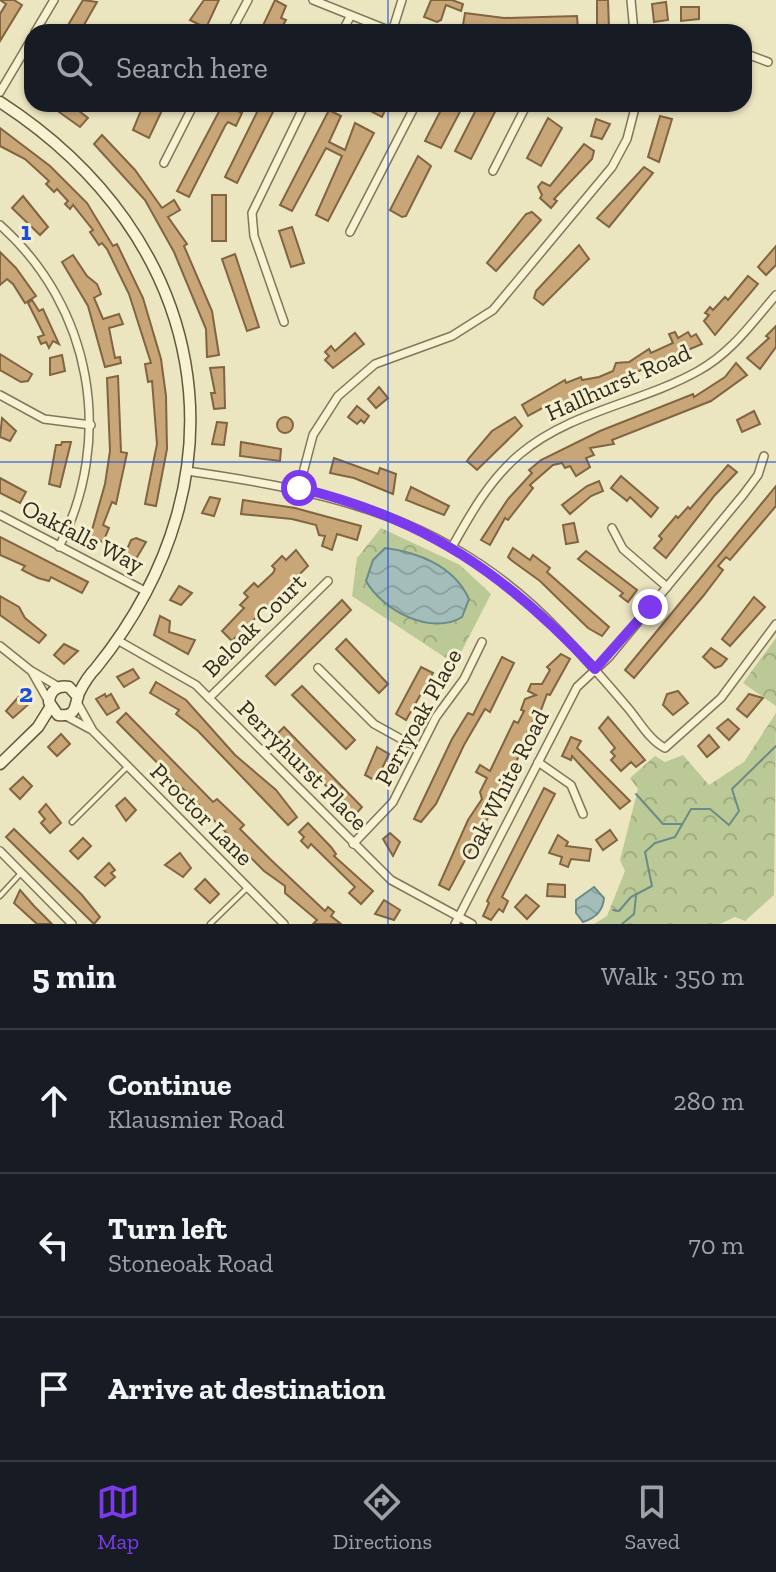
<!DOCTYPE html>
<html lang="en">
<head>
<meta charset="utf-8">
<style>
	body { margin:0; font-family:"Zilla Slab",serif; background:#20242c; color:#f1f3f6 }
	.stop { position:absolute; width:24px; height:24px; margin:-18px; border:6px solid #7c3aed; border-radius:50%; background:#fff }
	.stop.end { background:#7c3aed; border-color:#fff; box-shadow:0 2px 8px #0008 }
	.list { margin:0; padding:0; list-style:none }
	h2 { display:flex; justify-content:space-between; align-items:center; height:104px; margin:0; padding:0 32px; font-size:34px }
	h2 small { font-size:26px; font-weight:400; color:#9ea1a6 }
	.list li { display:grid; grid-template-columns:52px 1fr auto; gap:24px; align-items:center; box-sizing:border-box; height:144px; padding:0 32px; border-top:2px solid #363941 }
	.list b { display:block; font-size:30px; white-space:nowrap }
	.list p { margin:0; font-size:26px; white-space:nowrap; color:#9ea1a6 }
	.list em { font-size:26px; font-style:normal; color:#9ea1a6 }
	.icon { flex:none; width:44px; height:44px; fill:none; stroke:currentColor; stroke-width:2; stroke-linecap:round; stroke-linejoin:round }
	.map { position:relative; flex:none; width:776px; height:924px; overflow:hidden }
	.search { position:absolute; background:#171b24; box-shadow:0 2px 6px #0004; left:24px; right:24px; top:24px; height:88px; display:flex; align-items:center; gap:20px; box-sizing:border-box; padding:0 28px; border-radius:24px; color:#9ea1a6; font-size:30px }
	.sheet { height:536px; background:#171b24 }
	nav { display:flex; justify-content:space-around; align-items:center; box-sizing:border-box; height:112px; border-top:2px solid #363941; background:#171b24; font-size:22px; color:#9ea1a6 }
	nav a { display:grid; justify-items:center; gap:4px }
	nav .on { color:#7c3aed }
	.map>svg:first-child { display:block }
</style>
</head>
<body>
<div class="map">
<svg width="776" height="924" viewBox="0 0 776 924">
	<defs>
		<pattern id="forest-crowns" width="20" height="18" patternUnits="userSpaceOnUse" patternTransform="scale(2)"><rect width="20" height="18" fill="#bac995"/><path d="M2 6a3 3 0 1 1 6 0M12 15a3 3 0 1 1 6 0" fill="none" stroke="#a0ad80"/></pattern>
		<pattern id="water-waves" width="16" height="10" patternUnits="userSpaceOnUse" patternTransform="scale(2)"><rect width="16" height="10" fill="#a3beba"/><path d="M0 5q4-4 8 0t8 0" fill="none" stroke="#8da39f"/></pattern>
	</defs>
	<rect width="100%" height="100%" fill="#ebe5c0"/>
	<g fill="url(#forest-crowns)">
		<polygon points="381,528 460,565 491,594 455,664 352,596 357,558"/>
		<polygon points="776,638 776,706 743,683"/>
		<polygon points="776,713 774,895 745,921 735,917 720,924 594,924 607,916 625,871 620,860 638,789 630,778 655,756 665,762 683,755 709,785 744,762"/>
	</g>
	<g fill="url(#water-waves)" stroke="#6b8b88" stroke-width="2">
		<path d="M385,548C418,552 454,566 469,599L462,617C432,636 383,611 366,581L373,560Z"/>
		<path d="M594,887L604,898C603,911 596,918 583,922L576,913V900Z"/>
	</g>
	<g fill="none" stroke-linecap="round" stroke-linejoin="round">
		<g stroke="#6b8b88" stroke-width="2">
			<polyline points="636,794 663,824 681,824"/>
			<polyline points="613,910 619,911 631,897 652,886 645,852 655,843 675,837 691,809 710,809 729,825 739,811 732,789 776,746"/>
			<polyline points="622,924 634,914 636,896"/>
		</g>
	</g>
	<g fill="#c8a677" stroke="#816440" stroke-width="2">
		<polygon points="0,0 14,0 22,5 0,41 0,14 6,4"/>
		<polygon points="83,0 97,2 80,32 64,32"/>
		<polygon points="204,0 219,0 206,28 190,20"/>
		<polygon points="275,0 286,6 281,18 286,20 279,32 260,32"/>
		<polygon points="431,0 452,0 463,4 461,11 446,5 441,20 437,22 424,17"/>
		<polygon points="597,0 608,0 609,28 597,29"/>
		<polygon points="666,2 668,20 654,22 652,4"/>
		<polygon points="681,7 699,7 699,19 681,21"/>
		<polygon points="465,13 504,18 577,16 578,30 481,30 463,25"/>
		<polygon points="48,104 70,104 88,118 80,127"/>
		<polygon points="150,104 165,104 149,138 133,130 142,108 147,111"/>
		<polygon points="223,104 236,104 234,109 242,113 236,126 228,122 225,126 189,197 177,191"/>
		<polygon points="261,104 277,104 237,183 225,177"/>
		<polygon points="357,104 388,104 382,117"/>
		<polygon points="444,104 464,104 441,148 425,141"/>
		<polygon points="479,104 499,104 471,159 455,151"/>
		<polygon points="329,110 341,116 329,142 345,150 355,123 374,133 328,221 316,215 342,156 326,148 292,211 280,205"/>
		<polygon points="660,116 672,119 659,162 648,157"/>
		<polygon points="548,118 562,128 541,166 527,158"/>
		<polygon points="596,119 610,124 602,139 591,136"/>
		<polygon points="0,128 50,166 87,203 113,246 117,244 143,298 161,359 166,396 167,449 156,506 145,504 157,444 152,381 148,382 145,364 151,363 129,294 107,249 102,243 99,245 90,232 93,230 73,205 70,209 65,204 68,201 57,189 54,192 46,184 49,181 25,159 0,146"/>
		<polygon points="102,135 135,170 162,208 174,200 180,210 168,217 187,244 184,246 212,311 219,355 207,357 206,329 174,252 145,200 94,144"/>
		<polygon points="584,144 594,151 592,159 554,199 557,201 551,208 540,198 542,195 538,187 542,182 550,186"/>
		<polygon points="418,156 431,166 406,216 402,217 390,210"/>
		<polygon points="644,167 653,173 609,227 597,218"/>
		<rect x="212" y="195" width="14" height="46"/>
		<polygon points="23,196 48,227 40,235 12,208"/>
		<polygon points="532,212 541,220 496,271 487,263 526,214"/>
		<polygon points="292,227 304,263 291,267 279,231"/>
		<polygon points="579,245 589,259 543,305 534,298 536,291"/>
		<polygon points="776,246 776,265 766,275 758,267"/>
		<polygon points="0,252 16,268 36,296 25,303 13,284 7,279 0,285"/>
		<polygon points="235,254 259,327 247,331 222,259"/>
		<polygon points="73,255 87,276 97,284 101,294 94,298 103,319 119,314 123,324 109,328 115,358 120,357 121,363 105,367 88,306 62,262"/>
		<polygon points="748,276 758,284 715,335 704,321 709,315 705,313 710,307 713,310 725,297 728,300"/>
		<polygon points="32,300 39,311 43,309 59,344 53,341 49,348 46,342 41,344 38,337 44,335 28,303"/>
		<polygon points="776,326 776,347 760,369 747,358 769,338 766,336"/>
		<polygon points="675,332 678,338 688,332 691,337 696,334 702,344 555,407 548,405 528,416 522,405 565,380 566,383 581,377 582,380 599,377 613,371 616,363 629,362 649,349 651,353 673,343 669,334"/>
		<polygon points="355,333 364,344 333,368 325,360 329,356 325,352 331,346 335,351"/>
		<polygon points="0,354 32,374 28,381 21,382 0,370"/>
		<polygon points="62,355 65,371 50,375 50,358"/>
		<polygon points="736,363 747,375 711,401 612,440 614,444 590,448 594,455 586,458 590,467 576,476 570,466 565,468 562,463 553,465 530,485 533,488 508,520 505,518 490,545 481,540 508,499 532,473 529,470 541,460 600,431 693,394 694,397 725,377"/>
		<polygon points="224,367 225,408 214,409 211,393 215,393 210,368"/>
		<polygon points="118,376 121,452 127,453 116,504 112,502 103,525 109,528 103,542 90,537 105,484 110,451 107,378"/>
		<polygon points="379,387 388,398 376,408 368,399"/>
		<polygon points="357,406 369,416 364,423 361,420 357,424 348,417"/>
		<polygon points="754,411 760,424 742,432 737,420"/>
		<circle cx="285" cy="425" r="8"/>
		<polygon points="515,417 522,426 477,470 467,461 469,458 492,431"/>
		<polygon points="2,418 16,431 10,441 0,437"/>
		<polygon points="217,422 227,423 224,445 212,444"/>
		<polygon points="62,442 71,442 60,487 49,484 56,445 61,445"/>
		<polygon points="241,442 281,449 280,461 240,456"/>
		<polygon points="334,458 378,474 380,468 396,474 393,494 354,478 330,473"/>
		<polygon points="728,465 737,472 715,495 666,558 654,548 662,539 659,536 676,516 678,518 688,507 690,509"/>
		<polygon points="621,476 658,508 651,517 630,497 627,501 611,488"/>
		<polygon points="0,478 26,492 20,503 0,493"/>
		<polygon points="599,481 603,491 591,496 570,514 562,505 587,486"/>
		<polygon points="776,486 776,506 730,560 726,557 718,566 723,570 704,595 634,678 625,670"/>
		<polygon points="411,487 449,506 444,515 406,500"/>
		<polygon points="210,497 220,499 214,516 202,513"/>
		<polygon points="243,500 295,508 361,526 357,540 337,534 332,550 322,546 325,536 319,535 316,525 292,519 241,514"/>
		<polygon points="574,523 578,542 566,544 563,525"/>
		<polygon points="0,537 88,582 82,593 51,577 49,581 38,578 22,570 25,566 0,555"/>
		<polygon points="136,538 146,542 136,559 125,554 131,540"/>
		<polygon points="513,548 530,560 533,555 550,568 547,572 609,627 602,636 588,628 540,581 511,560 508,557"/>
		<polygon points="296,550 308,566 232,641 222,631 244,608 240,605 248,597 244,593 254,583 258,587 273,573 275,569 272,566 282,556 286,560"/>
		<polygon points="586,551 637,590 628,602 620,596 623,593 578,559"/>
		<polygon points="179,586 192,593 181,605 170,600"/>
		<polygon points="0,596 19,607 25,618 46,635 39,643 0,615"/>
		<polygon points="754,597 765,607 730,646 722,639"/>
		<polygon points="342,600 351,610 275,685 266,676"/>
		<polygon points="160,616 170,621 169,632 195,640 188,654 154,635"/>
		<polygon points="346,639 388,684 379,693 336,649"/>
		<polygon points="64,644 78,651 64,664 54,655"/>
		<polygon points="711,648 727,659 721,666 715,668 703,657"/>
		<polygon points="561,654 570,659 550,695 547,694 537,721 534,719 528,730 525,744 509,776 506,775 490,814 449,890 439,885 468,820 482,799 480,792 487,778 476,772 480,765 490,771 514,721 518,723 524,711 521,710 525,699 536,695 528,691 531,684 542,684 550,670 547,667"/>
		<polygon points="502,657 514,663 490,712 485,709 464,745 436,804 421,822 414,819 452,739 468,713 473,715"/>
		<polygon points="421,667 433,673 406,720 396,714"/>
		<polygon points="133,669 139,678 124,687 117,677"/>
		<polygon points="156,682 186,700 235,755 276,790 297,817 288,825 198,731 176,714 179,710 150,693"/>
		<polygon points="302,686 355,740 346,749 292,695"/>
		<polygon points="678,691 688,703 673,715 663,705 667,694"/>
		<polygon points="22,693 31,702 13,718 6,711"/>
		<polygon points="105,694 106,697 111,694 119,708 107,715 96,699"/>
		<polygon points="749,694 763,698 747,717 737,709"/>
		<polygon points="126,713 213,802 217,799 238,819 244,825 240,829 270,859 325,911 328,907 334,912 331,916 341,924 313,924 317,920 285,893 285,886 264,871 117,722"/>
		<polygon points="608,717 645,760 636,767 631,762 621,771 611,760 615,756 611,752 615,748 599,728"/>
		<polygon points="728,719 739,729 729,740 717,728"/>
		<polygon points="284,727 362,807 355,815 276,735"/>
		<polygon points="61,734 70,744 57,756 48,747"/>
		<polygon points="709,735 719,747 707,757 698,746"/>
		<polygon points="571,737 581,741 577,748 630,801 620,809 572,756 571,760 562,756"/>
		<polygon points="377,747 389,754 376,781 365,775"/>
		<polygon points="23,777 32,786 20,799 10,789"/>
		<polygon points="544,788 555,794 502,897 508,901 503,912 499,909 491,920 483,916 489,903 487,901"/>
		<polygon points="125,798 136,810 126,821 116,806"/>
		<polygon points="46,804 61,823 50,833 41,823 45,819 39,812"/>
		<polygon points="308,823 331,847 336,854 334,856 373,891 361,904 349,893 355,887 311,844 308,848 301,841 304,837 299,832"/>
		<polygon points="14,829 82,895 100,917 94,924 6,837"/>
		<polygon points="610,830 617,840 603,850 596,840"/>
		<polygon points="390,833 400,842 393,856 383,839"/>
		<polygon points="558,835 568,842 566,846 591,849 589,861 571,859 568,867 560,864 562,857 549,853"/>
		<polygon points="83,838 91,846 78,859 70,851"/>
		<polygon points="180,853 191,868 183,877 165,865"/>
		<polygon points="109,863 115,870 111,873 115,877 105,886 95,877"/>
		<polygon points="205,879 219,894 210,903 195,889"/>
		<polygon points="548,884 565,885 565,897 547,896"/>
		<polygon points="20,890 34,906 52,924 37,924 14,903"/>
		<polygon points="526,895 539,906 527,919 515,907"/>
		<polygon points="384,900 400,910 394,920 375,914"/>
	</g>
	<g fill="none" stroke-linecap="round" stroke-linejoin="round">
		<defs>
			<g id="lane">
				<polyline points="72,822 127,767"/>
				<polyline points="0,896 21,873"/>
				<polyline points="210,924 247,888"/>
			</g>
			<g id="street">
				<polyline points="313,0 393,32"/>
				<polyline points="631,0 634,32"/>
				<polyline points="35,32 54,0"/>
				<polyline points="231,32 248,0"/>
				<polyline points="342,32 350,17"/>
				<polyline points="392,32 402,0"/>
				<polyline points="744,53 768,62"/>
				<polyline points="0,92 32,38"/>
				<polyline points="164,163 194,104"/>
				<polyline points="493,171 527,104"/>
				<path d="M0,225C92,307 115,438 59,547"/>
				<polyline points="350,232 416,104"/>
				<polyline points="284,322 254,236 252,213 305,104"/>
				<polyline points="0,395 44,419 91,425"/>
				<path d="M187,471C334,492 453,519 559,631C583,656 606,682 628,708C639,721 650,741 665,748L721,698L776,624"/>
				<polyline points="299,488 313,435 338,396 375,364 452,336 493,310 612,167 627,139 636,104"/>
				<polyline points="0,515 147,592"/>
				<polyline points="612,528 623,549 667,587"/>
				<path d="M452,547C471,513 490,479 520,454C571,411 641,403 698,371C731,353 752,323 776,295"/>
				<polyline points="119,641 196,685 391,880 472,924"/>
				<polyline points="0,646 30,670 59,687"/>
				<polyline points="318,668 374,724 419,749"/>
				<polyline points="32,672 49,702"/>
				<polyline points="209,698 328,581"/>
				<polyline points="78,704 93,731 284,924"/>
				<polyline points="66,716 90,729"/>
				<polyline points="538,762 571,785 583,814"/>
				<polyline points="353,844 393,802 436,717 464,679 482,642"/>
				<polyline points="0,851 72,924"/>
				<polyline points="455,924 577,687 609,657 743,495 758,475 764,456"/>
			</g>
			<g id="secondary">
				<path d="M0,102C209,237 253,473 96,668C90,674 83,685 79,693C74,706 78,717 58,715L49,702C50,691 57,685 69,687L78,697"/>
				<polyline points="0,764 38,727 51,706"/>
			</g>
		</defs>
		<use href="#lane" stroke="#837659" stroke-width="7"/>
		<use href="#street" stroke="#837659" stroke-width="10"/>
		<use href="#secondary" stroke="#65573c" stroke-width="13"/>
		<use href="#lane" stroke="#f7f2d2" stroke-width="4"/>
		<use href="#street" stroke="#f7f2d2" stroke-width="7"/>
		<use href="#secondary" stroke="#f7f2d2" stroke-width="10"/>
	</g>
	<g fill="none" stroke-linecap="round" stroke-linejoin="round">
		<path stroke="#7c3aed" stroke-width="10" d="M299,488C426,518 508,576 595,669L650,607"/>
	</g>
	<path fill="none" stroke="#1d4ed8" stroke-width="2" stroke-opacity="0.55" d="M388,0V32M388,104V924M0,462H776"/>
	<g text-anchor="middle" dominant-baseline="central" stroke-width="6" stroke-linejoin="round" paint-order="stroke">
		<g font-size="24" fill="#342b1d" stroke="#f3efcf">
			<text transform="translate(618 382) rotate(-24)">Hallhurst Road</text>
			<text transform="translate(83 536) rotate(27)">Oakfalls Way</text>
			<text transform="translate(254 625) rotate(-45)">Beloak Court</text>
			<text transform="translate(418 717) rotate(-61)">Perryoak Place</text>
			<text transform="translate(303 765) rotate(45)">Perryhurst Place</text>
			<text transform="translate(504 785) rotate(-63)">Oak White Road</text>
			<text transform="translate(202 814) rotate(45)">Proctor Lane</text>
		</g>
	</g>
	<g font-size="26" text-anchor="middle" font-weight="bold" fill="#1d4ed8" stroke="#f3efcf" stroke-width="6" stroke-linejoin="round" paint-order="stroke">
		<text x="26" y="240">1</text>
		<text x="26" y="702">2</text>
	</g>
</svg>
<div class="stop" style="left:299px;top:488px"></div>
<div class="stop end" style="left:650px;top:607px"></div>
<div class="search"><svg class="icon" aria-label="search" viewBox="0 0 24 24"><circle cx="10" cy="10" r="6"/><path d="M15 15l6 6"/></svg>Search here</div>
</div>
<section class="sheet">
<h2>5 min<small>Walk · 350 m</small></h2>
<ul class="list">
<li><svg class="icon" aria-label="ahead" viewBox="0 0 24 24"><path d="M12 20V5M6 11l6-6 6 6"/></svg><div><b>Continue</b><p>Klausmier Road</p></div><em>280 m</em></li>
<li><svg class="icon" aria-label="left" viewBox="0 0 24 24"><path d="M17 20v-9H6M10 6l-5 5 5 5"/></svg><div><b>Turn left</b><p>Stoneoak Road</p></div><em>70 m</em></li>
<li><svg class="icon" aria-label="arrive" viewBox="0 0 24 24"><path d="M6 21V4h12l-3 4 3 4H6"/></svg><div><b>Arrive at destination</b></div></li>
</ul>
</section>
<nav>
<a class="on"><svg class="icon" aria-label="map" viewBox="0 0 24 24"><path d="M3 6l6-2 6 2 6-2v14l-6 2-6-2-6 2zM9 4v14M15 6v14"/></svg>Map</a>
<a><svg class="icon" aria-label="directions" viewBox="0 0 24 24"><path d="M12 3l9 9-9 9-9-9zM9 14v-3h6M13 9l2 2-2 2"/></svg>Directions</a>
<a><svg class="icon" aria-label="saved" viewBox="0 0 24 24"><path d="M7 4h10v16l-5-4-5 4z"/></svg>Saved</a>
</nav>
</body>
</html>
